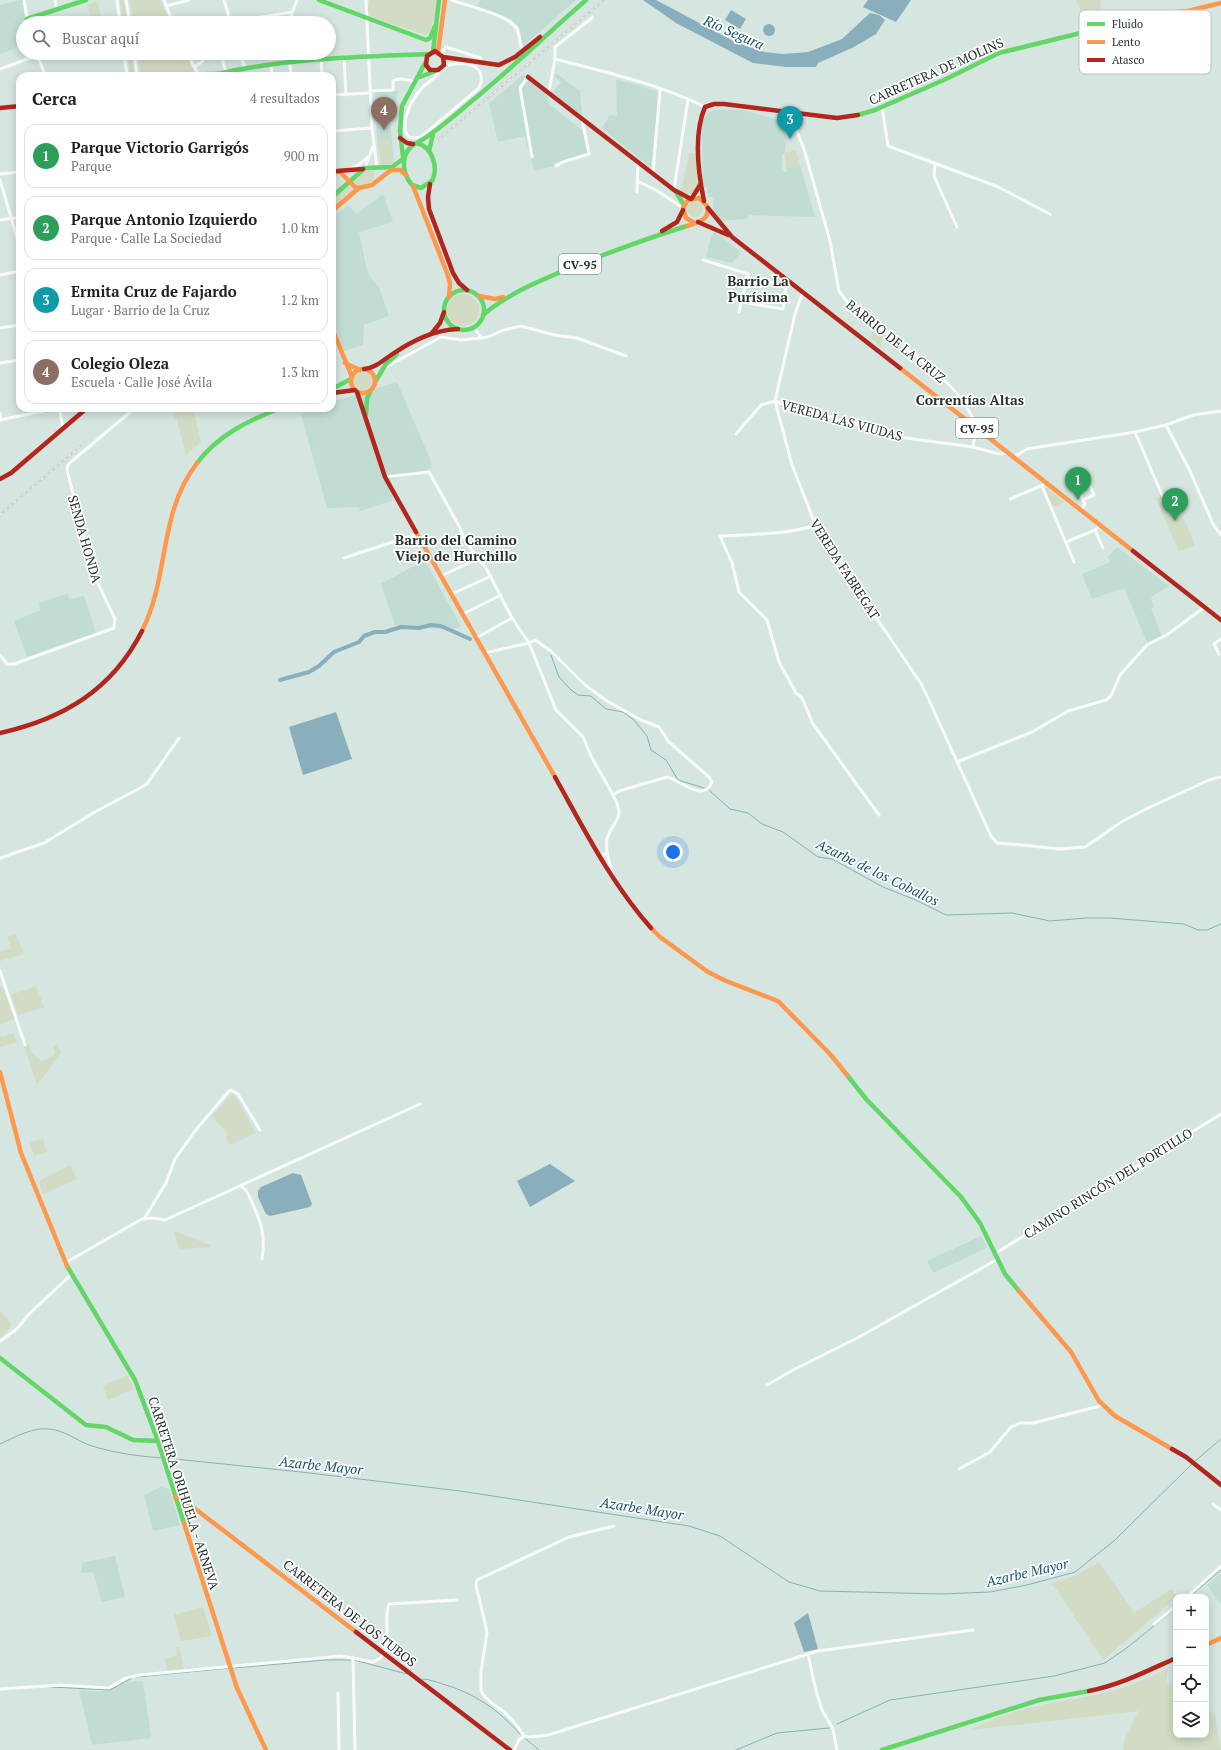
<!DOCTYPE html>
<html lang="es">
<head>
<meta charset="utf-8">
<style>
	body { margin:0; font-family:"PT Serif",serif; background:#f6f6f6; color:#202124 }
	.controls { position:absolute; right:12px; bottom:12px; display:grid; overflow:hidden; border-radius:8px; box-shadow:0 2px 10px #0003 }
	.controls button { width:36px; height:36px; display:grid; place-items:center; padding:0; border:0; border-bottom:1px solid #e0e0e0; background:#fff; color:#202124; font:20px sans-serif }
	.you { position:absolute; left:673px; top:852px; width:14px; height:14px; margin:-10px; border:3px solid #fff; border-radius:50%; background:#1a73e8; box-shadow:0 0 0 6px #1a73e833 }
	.badge { display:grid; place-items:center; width:26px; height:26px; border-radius:50%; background:#63706b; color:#fff; font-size:13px; font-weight:700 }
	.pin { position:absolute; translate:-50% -33px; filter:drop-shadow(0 1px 2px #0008) }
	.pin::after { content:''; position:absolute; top:21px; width:14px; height:12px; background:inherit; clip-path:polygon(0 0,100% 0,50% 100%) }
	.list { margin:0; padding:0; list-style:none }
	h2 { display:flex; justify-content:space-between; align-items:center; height:52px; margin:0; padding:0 16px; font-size:17px }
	h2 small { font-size:13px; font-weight:400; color:#757577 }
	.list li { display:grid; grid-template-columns:26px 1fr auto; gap:12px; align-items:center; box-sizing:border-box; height:64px; margin:0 8px 8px; padding:0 8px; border:1px solid #e0e0e0; border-radius:12px }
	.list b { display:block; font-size:15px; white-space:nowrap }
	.list p { margin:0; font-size:13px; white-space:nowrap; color:#757577 }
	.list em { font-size:13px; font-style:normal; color:#757577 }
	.icon { flex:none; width:22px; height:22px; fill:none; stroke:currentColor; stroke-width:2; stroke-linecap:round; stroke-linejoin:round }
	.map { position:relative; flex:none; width:1221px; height:1750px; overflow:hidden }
	.search { position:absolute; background:#fff; box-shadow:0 2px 10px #0003; left:16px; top:16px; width:320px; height:44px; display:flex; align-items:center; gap:10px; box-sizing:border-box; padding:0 14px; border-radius:22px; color:#757577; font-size:15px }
	.panel { position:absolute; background:#fff; box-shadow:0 2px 10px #0003; left:16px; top:72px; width:320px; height:340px; border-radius:12px }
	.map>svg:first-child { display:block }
</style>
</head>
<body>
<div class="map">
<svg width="1221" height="1750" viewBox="0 0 1221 1750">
	<rect width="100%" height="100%" fill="#d5e5df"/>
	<g fill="#c1ddd3">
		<polygon points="22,0 26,23 23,23 23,45 0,54 0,5"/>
		<polygon points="480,0 576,0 523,46 519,27 511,19 477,6"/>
		<polygon points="556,73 580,91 582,115 552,93 561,82 554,76"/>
		<polygon points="523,75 547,93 548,103 583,131 587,153 554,163 554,166 534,171 525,136 498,142 489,103"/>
		<polygon points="616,79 659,92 651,168 602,128 610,115 617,116"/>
		<polygon points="399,91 391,110 390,122 394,163 381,165 377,137 375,92"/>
		<polygon points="715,109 743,110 781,121 786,135 785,153 782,155 782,171 787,172 787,168 801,168 815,217 749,215 747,219 720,221 713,208 714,197 708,197 707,187 704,187 703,182 702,122 706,115"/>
		<polygon points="383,194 393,222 359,232 366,266 370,277 379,287 389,316 364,325 363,345 344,351 336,329 332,326 332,237 337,232 332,236 332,218 348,205 357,214"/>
		<polygon points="715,232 741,252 732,263 706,257 711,237"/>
		<polygon points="397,382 431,461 432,468 391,480 392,501 360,511 359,507 327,508 301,414 316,408 332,408 332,402"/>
		<polygon points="1117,547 1169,586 1151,597 1154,607 1151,608 1162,637 1147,642 1124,588 1092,599 1082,574 1110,562 1108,557"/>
		<polygon points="425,560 461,627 448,630 395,625 381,584"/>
		<polygon points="67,594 70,599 84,596 96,633 27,657 14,621 40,610 39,603"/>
		<polygon points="981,1236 987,1248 933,1273 927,1261"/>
		<polygon points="161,1487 169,1489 180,1525 153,1531 144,1495"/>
		<polygon points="115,1556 125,1597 102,1602 93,1572 82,1573 81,1563"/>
		<polygon points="1221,1573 1221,1604 1207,1585"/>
		<polygon points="143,1681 151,1738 92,1745 79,1690 100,1692 129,1682"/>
	</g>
	<g fill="#d2dcc5">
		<polygon points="120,0 124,0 127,23 123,23"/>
		<polygon points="130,0 160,0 171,23 134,23"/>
		<path d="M369,0H437C437,12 433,23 428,34L425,35L367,15Z"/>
		<polygon points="1076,0 1100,0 1103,21 1087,24"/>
		<polygon points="97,2 102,18 93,23 87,5"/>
		<polygon points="127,53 132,53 135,76 131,76"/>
		<polygon points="138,53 186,53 194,71 193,76 141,76"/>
		<polygon points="390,138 393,161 381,163 378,139"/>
		<polygon points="796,150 801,168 786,168 785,153"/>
		<polygon points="689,153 697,153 698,187 694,193 688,194 681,192"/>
		<polygon points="366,169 374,172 374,182 361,186 332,208 332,199"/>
		<circle cx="695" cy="209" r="8"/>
		<circle cx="463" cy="310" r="16"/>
		<polygon points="873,327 884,335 881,346 870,338"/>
		<circle cx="363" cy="381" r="9"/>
		<polygon points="174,408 192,408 192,412 194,412 201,442 186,455 177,420 175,420"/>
		<polygon points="1047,488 1064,502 1053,507 1044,489"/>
		<polygon points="1172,491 1195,545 1179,552 1156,498"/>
		<polygon points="16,934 24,954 0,961 0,952 11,948 7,937"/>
		<polygon points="2,986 15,1019 0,1024 0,987"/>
		<polygon points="36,986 44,1007 18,1015 11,995"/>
		<polygon points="0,1031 1,1037 14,1033 17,1042 0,1047"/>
		<polygon points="29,1044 31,1053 41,1061 53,1056 55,1052 53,1046 57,1044 61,1053 37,1085 24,1046"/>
		<polygon points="232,1094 236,1097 256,1133 230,1145 226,1138 228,1134 212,1116"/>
		<polygon points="43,1139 47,1152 34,1156 30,1142"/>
		<polygon points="70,1165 77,1179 42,1195 39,1181"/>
		<polygon points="174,1231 210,1245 211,1247 179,1249"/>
		<polygon points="0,1311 11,1323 10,1328 0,1337"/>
		<polygon points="127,1375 134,1389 108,1400 103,1386"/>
		<polygon points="1099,1562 1134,1613 1171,1589 1177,1597 1103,1660 1054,1586 1049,1584 1075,1576"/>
		<polygon points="203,1607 212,1636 181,1641 174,1615"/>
		<polygon points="176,1647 179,1647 184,1669 167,1670 165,1658 177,1655"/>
		<path d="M1168,1668L1166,1684L1176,1683V1735H1206V1710L1215,1714L1221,1750H1123L1125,1738L1139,1711L971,1730C1018,1703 1072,1703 1123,1688C1138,1683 1153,1675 1168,1668Z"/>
	</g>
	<g fill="#89afbc">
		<polygon points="643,0 656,0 737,43 764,52 783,54 808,52 842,39 870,13 879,15 885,20 876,34 854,47 818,63 816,67 786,67 753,63 676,23"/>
		<polygon points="868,0 911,0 896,22 863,7"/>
		<polygon points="731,10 746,19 740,29 725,20"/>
		<circle cx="769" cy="30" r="6"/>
		<polygon points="336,712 352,759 303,775 289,727"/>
		<polygon points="550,1164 575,1181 530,1207 517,1181"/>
		<polygon points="293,1173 301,1175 312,1204 310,1207 270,1216 266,1214 258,1197 258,1191 261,1187"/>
		<polygon points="808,1613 818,1649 804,1652 794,1623"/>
	</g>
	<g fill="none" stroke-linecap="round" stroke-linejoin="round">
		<g stroke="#89afbc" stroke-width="1">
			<polyline points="551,655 559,677 571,690 578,695 591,696 606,709 623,712 634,720 647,736 651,750 666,760 678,780 704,788"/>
			<polyline points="709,790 730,809 748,813 762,824 783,832 818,857 832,859 883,887 918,901 946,915 1012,913 1050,921 1086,918 1110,918 1184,924 1198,930 1207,930 1221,924"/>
			<path d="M0,1444C15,1437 33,1427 49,1429C64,1430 76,1440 89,1445C113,1453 137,1456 162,1458"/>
			<polyline points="165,1458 301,1472 460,1491 689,1526 720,1536 789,1582 820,1591 941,1594 990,1592 1027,1585 1075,1572 1115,1540 1192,1464"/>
			<polyline points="1194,1462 1221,1439"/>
			<polyline points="1189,1597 1221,1570"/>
			<polyline points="354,1660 407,1674"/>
			<polyline points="233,1668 325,1660 351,1660"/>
			<polyline points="137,1677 230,1668"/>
			<path d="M422,1679C430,1679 435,1682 443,1684C474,1693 499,1710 520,1734"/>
			<polyline points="51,1687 110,1690 132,1678"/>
			<polyline points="837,1724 890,1700 1054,1676 1105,1663 1128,1647 1176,1608"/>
			<polyline points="526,1739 539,1750"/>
			<polyline points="736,1750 777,1733 829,1728"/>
		</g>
		<polyline stroke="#89afbc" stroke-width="4" points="280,680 309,672 319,666 334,652 359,642 364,636 375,632 385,632 401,627 419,628 431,625 441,626 470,639"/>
		<g stroke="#f9fbfa" stroke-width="3">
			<polyline points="24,0 28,23"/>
			<polyline points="55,0 57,9"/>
			<polyline points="117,0 120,23"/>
			<polyline points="126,0 130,23"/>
			<polyline points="164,0 173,23"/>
			<polyline points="224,0 231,23"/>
			<polyline points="366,0 372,128 377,168"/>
			<path d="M452,0C466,6 510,15 517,29C519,34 520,41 521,47"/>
			<polyline points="166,6 189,0"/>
			<polyline points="231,22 292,12"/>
			<polyline points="288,23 297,0"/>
			<polyline points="37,53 45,76"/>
			<polyline points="124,53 127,76"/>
			<polyline points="134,53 137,76"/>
			<polyline points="187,53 198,74"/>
			<polyline points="220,53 226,72"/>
			<polyline points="240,53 245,68"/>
			<polyline points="289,53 291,76"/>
			<polyline points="308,53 308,60"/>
			<polyline points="441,54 446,47 481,58"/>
			<polyline points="344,58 346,95"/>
			<polyline points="321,59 322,76"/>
			<path d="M555,59C604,72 660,84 705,107"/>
			<polyline points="271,63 272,76"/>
			<polyline points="194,67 203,61 208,53"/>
			<polyline points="0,69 38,55"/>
			<path d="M441,69C437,78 427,82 421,89C412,99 397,126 410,138L421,137L479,88C490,62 459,60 443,67"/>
			<polyline points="528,77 520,88 532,157"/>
			<path d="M370,91L393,90V81C399,77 408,80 415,82"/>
			<polyline points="549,92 555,59 555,47 593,17"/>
			<polyline points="332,95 370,93"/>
			<polyline points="882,107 888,146 996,186 1050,214"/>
			<path d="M786,111L788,121L795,126L804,149L830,241L839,291L851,307C883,332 923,357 951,387C962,398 970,413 978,427"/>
			<polyline points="332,131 372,128"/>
			<polyline points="935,164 934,176 957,227"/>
			<polyline points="556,166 563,162 589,154 582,119"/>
			<polyline points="365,168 373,146"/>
			<polyline points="350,169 360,164 368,157"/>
			<polyline points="653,173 660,90"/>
			<polyline points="0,174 20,172"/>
			<polyline points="0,180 20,248"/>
			<polyline points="637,181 656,190 683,208"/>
			<polyline points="674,190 688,99"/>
			<polyline points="637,192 638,162"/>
			<polyline points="0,220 20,217"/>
			<polyline points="703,260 748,274 747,277 786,286 790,282"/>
			<polyline points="0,275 20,271"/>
			<polyline points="803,292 795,314 775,401 792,465 817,529 832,547 869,607 922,685 991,836 997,843 1022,845 1059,849 1085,847 1123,821 1146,809 1209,780 1221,777"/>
			<polyline points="742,302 783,309 786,286"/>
			<polyline points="739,312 747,277"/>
			<polyline points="474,327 481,338"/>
			<polyline points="0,328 20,325"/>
			<polyline points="0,363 20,360"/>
			<polyline points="386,367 441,337 461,340 481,338 488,337 504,330 521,326 554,335 577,338 626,356"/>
			<polyline points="59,408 63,428"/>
			<polyline points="0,413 1,420"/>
			<polyline points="0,420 58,408"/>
			<polyline points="1166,425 1190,471 1213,524 1221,535"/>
			<polyline points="1135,432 1162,495"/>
			<polyline points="736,434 761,405 775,401 804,412 819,413 898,437 973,447 999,454 1007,453"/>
			<polyline points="973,447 976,427"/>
			<polyline points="1014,457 1027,449 1135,432 1166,425 1193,415 1221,411"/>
			<path d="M385,477L429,472L459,526L465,541L486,568L512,618L529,643L556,710L583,737L591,756L613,795L619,791L667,777C679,779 704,804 712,782L709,777L669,742L659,727L641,720L607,701L585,685L551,651L535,640L529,643L485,653"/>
			<polyline points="1042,486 1074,562"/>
			<polyline points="1079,492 1085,504 1081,510"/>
			<polyline points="1010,499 1043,485"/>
			<polyline points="1083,500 1094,495 1089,484"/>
			<path d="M815,525C793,534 745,535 720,536L732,563L739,592L767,620L779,662L796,693L802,698L813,724L879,815"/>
			<polyline points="1095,530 1103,548"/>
			<polyline points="1066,542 1095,530 1100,525"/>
			<polyline points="344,558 417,534"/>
			<polyline points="441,576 479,558"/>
			<polyline points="452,594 491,576"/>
			<polyline points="463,614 501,595"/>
			<polyline points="476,638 512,618"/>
			<polyline points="1219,654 1214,644 1221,639"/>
			<polyline points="0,655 7,664 14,664 114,628 115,619 93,573 67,470 68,465 72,461 135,408"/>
			<polyline points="957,762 1032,732 1068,711 1106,700 1111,696 1120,675 1147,645 1168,634 1205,607"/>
			<polyline points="607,852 612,874"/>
			<polyline points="0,858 44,843 93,813 142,787 147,784 179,738"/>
			<path d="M600,858L607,852C607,848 606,843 607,839C613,818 627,821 613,795"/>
			<polyline points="0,971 25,1045"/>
			<path d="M241,1186L246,1190C258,1215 267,1231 262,1259"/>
			<polyline points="144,1219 166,1183 175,1159 195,1131 228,1092 231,1090 238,1094 260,1130"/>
			<polyline points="996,1253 1221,1114"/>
			<polyline points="65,1263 142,1219 153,1218 165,1220 420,1104"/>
			<polyline points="0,1341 17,1329 29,1314 71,1275"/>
			<polyline points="767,1385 793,1370 859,1337 998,1259"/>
			<polyline points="959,1469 990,1452 1011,1427 1020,1423 1033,1423 1104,1405"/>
			<polyline points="1213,1504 1221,1510"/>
			<polyline points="1187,1597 1221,1566"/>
			<polyline points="1154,1624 1176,1606"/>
			<polyline points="808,1654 816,1691 822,1710 833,1729 837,1750"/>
			<polyline points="353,1657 355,1750"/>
			<path d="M0,1689L61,1685L109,1688L126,1678L140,1675L341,1656L373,1662C398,1653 381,1621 389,1604L457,1600"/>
			<polyline points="338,1693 339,1750"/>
			<polyline points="524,1736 530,1737 548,1735 818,1651 973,1630"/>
			<path d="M514,1750L519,1740L524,1736C519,1728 513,1720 506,1714C498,1706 486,1702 481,1691V1672L487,1632L476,1585L477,1580L569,1537L614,1526"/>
		</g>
		<g stroke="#63d668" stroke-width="4.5">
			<polyline points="319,0 426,40 430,38 435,26"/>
			<polyline points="27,19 86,0"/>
			<polyline points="433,52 439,0"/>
			<path d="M195,76C203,73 213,75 222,73C290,58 360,57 429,54"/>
			<polyline points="420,77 435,71"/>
			<polyline points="858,115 875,110 946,79 999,53 1158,14"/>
			<path d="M416,143C432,146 439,167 432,181L421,188L412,185C401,172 400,152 416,143Z"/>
			<path d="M417,143C438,131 455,115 473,100C512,68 548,33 586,0"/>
			<polyline points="429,151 433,134"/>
			<polyline points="403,157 400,131 402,106 425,63"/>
			<polyline points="676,192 684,205"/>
			<polyline points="332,197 365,168 392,167 403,159"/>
			<circle cx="464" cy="310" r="20"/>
			<path d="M483,315C511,291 547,278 580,264C616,250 651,237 687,226"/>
			<polyline points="375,382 386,364 397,354"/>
			<polyline points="332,389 351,379"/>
			<polyline points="366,414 367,399 370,392"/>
			<path d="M197,463C218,435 249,420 281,408"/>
			<polyline points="847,1075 866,1099 961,1197 980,1223 1005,1274 1019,1291"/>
			<polyline points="67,1266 135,1380 158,1441 184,1523"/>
			<polyline points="0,1358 86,1425 106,1427 133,1440 158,1441"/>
			<polyline points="882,1750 1039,1700 1089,1691"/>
		</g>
		<g stroke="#ff974d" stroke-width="4.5">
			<polyline points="1158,14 1188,11 1221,3"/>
			<polyline points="438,52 445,0"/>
			<polyline points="332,172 340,172 356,188 359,188"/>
			<polyline points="413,186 447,273 450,283 449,297"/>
			<polyline points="332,211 359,188 372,185 391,170 400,170 406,175"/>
			<path d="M687,226C698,222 711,220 707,206L699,198L688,200L683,208L686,218L693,222"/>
			<polyline points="479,296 495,299 503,297"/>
			<polyline points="332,328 352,377"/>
			<polyline points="345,363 360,370"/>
			<polyline points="900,368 1133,551"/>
			<circle cx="363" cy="381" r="12"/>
			<polyline points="416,532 555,777"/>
			<path d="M142,631C170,575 158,514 197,463"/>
			<polyline points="651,928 660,937 708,972 726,981 778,1001 830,1054 847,1075"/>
			<polyline points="0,1072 21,1153 67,1266"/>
			<polyline points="1019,1291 1071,1352 1099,1401 1115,1416 1172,1449"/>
			<polyline points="175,1497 181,1498 356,1632"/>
			<polyline points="184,1523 237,1688 266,1750"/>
			<polyline points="1206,1645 1221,1638"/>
		</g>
		<g stroke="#b3261e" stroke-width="4.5">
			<polyline points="443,57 444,65 438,70 430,70 426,65 427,56 435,51 443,57 499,65 515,57 540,37"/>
			<polyline points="528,77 674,190 691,199"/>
			<polyline points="0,108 20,106"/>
			<polyline points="400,138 407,143 413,144"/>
			<polyline points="337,171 363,169"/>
			<polyline points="430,184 428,197 429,209 453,273 459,283 467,290"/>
			<polyline points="692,198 700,185"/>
			<path d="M704,201C698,172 693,135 705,107L714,104H724L837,118L858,115"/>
			<polyline points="708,208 732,237 900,368"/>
			<polyline points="698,222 728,235"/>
			<polyline points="662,231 677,222 683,210"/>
			<polyline points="432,333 440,323 444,312"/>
			<path d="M364,369C375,368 382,361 391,355C412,341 433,330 458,329"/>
			<polyline points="357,392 385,477 416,532"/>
			<polyline points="332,393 355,390"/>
			<polyline points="0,479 11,473 87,408"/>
			<polyline points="1133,551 1221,620"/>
			<path d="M0,733C63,719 112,690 142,631"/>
			<path d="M555,777C584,829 611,883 651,928"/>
			<polyline points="1172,1449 1186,1457 1221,1485"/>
			<polyline points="356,1632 510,1750"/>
			<path d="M1089,1691C1120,1685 1147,1671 1176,1658"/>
		</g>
		<defs>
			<g id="rail">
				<polyline points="439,139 604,0"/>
				<polyline points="0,515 84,443"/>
			</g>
		</defs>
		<use href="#rail" stroke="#cfd3d1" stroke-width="2.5"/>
		<use href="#rail" stroke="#fff" stroke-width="1" stroke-dasharray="3" stroke-linecap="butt"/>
	</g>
	<g text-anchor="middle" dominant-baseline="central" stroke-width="3.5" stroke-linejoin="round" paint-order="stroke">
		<g fill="#fff" stroke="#666f6b" stroke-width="1">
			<rect x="559" y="254" width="42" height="20" rx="3"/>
			<rect x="956" y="418" width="42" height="20" rx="3"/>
		</g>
		<g font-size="12" font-weight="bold" fill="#25312c">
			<text x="580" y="264">CV-95</text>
			<text x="977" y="428">CV-95</text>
		</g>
		<g font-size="13" fill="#25312c" stroke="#fff">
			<text transform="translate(936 71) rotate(-24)">CARRETERA DE MOLINS</text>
			<text transform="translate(896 341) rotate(39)">BARRIO DE LA CRUZ</text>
			<text transform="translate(842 420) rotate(15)">VEREDA LAS VIUDAS</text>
			<text transform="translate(85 539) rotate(74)">SENDA HONDA</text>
			<text transform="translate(845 569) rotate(57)">VEREDA FABREGAT</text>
			<text transform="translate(1108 1183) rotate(-32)">CAMINO RINCÓN DEL PORTILLO</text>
			<text transform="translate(184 1493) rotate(72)">CARRETERA ORIHUELA - ARNEVA</text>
			<text transform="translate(350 1613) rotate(38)">CARRETERA DE LOS TUBOS</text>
		</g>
		<g font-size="14" font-style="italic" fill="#15556c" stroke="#fff">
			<text transform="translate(734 32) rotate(24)">Río Segura</text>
			<text transform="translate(878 872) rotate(26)">Azarbe de los Coballos</text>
			<text transform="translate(321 1465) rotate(6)">Azarbe Mayor</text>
			<text transform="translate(642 1508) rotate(9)">Azarbe Mayor</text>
			<text transform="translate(1027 1572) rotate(-13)">Azarbe Mayor</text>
		</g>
		<g font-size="14" font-weight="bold" fill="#25312c" stroke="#fff">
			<text x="758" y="280">Barrio La<tspan x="758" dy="16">Purísima</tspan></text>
			<text x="970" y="399">Correntías Altas</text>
			<text x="456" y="539">Barrio del Camino<tspan x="456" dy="16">Viejo de Hurchillo</tspan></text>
		</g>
	</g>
	<rect x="1079" y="10" width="132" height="64" rx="6" fill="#fff" stroke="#bec1c0" stroke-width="1"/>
	<rect x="1087" y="22" width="18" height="4" fill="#63d668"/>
	<rect x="1087" y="40" width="18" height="4" fill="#ff974d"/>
	<rect x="1087" y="58" width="18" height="4" fill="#b3261e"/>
	<g font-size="11" fill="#25312c">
		<text x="1112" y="28">Fluido</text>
		<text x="1112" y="46">Lento</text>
		<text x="1112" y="64">Atasco</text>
	</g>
</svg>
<div class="controls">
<button>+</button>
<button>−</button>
<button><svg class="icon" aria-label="locate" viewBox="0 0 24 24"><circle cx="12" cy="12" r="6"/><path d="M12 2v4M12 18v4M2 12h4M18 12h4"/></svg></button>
<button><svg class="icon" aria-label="layers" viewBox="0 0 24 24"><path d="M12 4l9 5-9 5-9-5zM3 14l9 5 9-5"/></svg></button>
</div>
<div class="you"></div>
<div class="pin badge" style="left:1078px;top:500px;background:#2e9e5b">1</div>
<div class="pin badge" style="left:1175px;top:521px;background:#2e9e5b">2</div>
<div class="pin badge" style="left:790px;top:139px;background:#0f9aa8">3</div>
<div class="pin badge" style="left:384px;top:130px;background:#8d6e63">4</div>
<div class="search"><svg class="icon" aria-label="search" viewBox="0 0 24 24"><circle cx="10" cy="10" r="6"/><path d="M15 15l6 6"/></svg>Buscar aquí</div>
<section class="panel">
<h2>Cerca<small>4 resultados</small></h2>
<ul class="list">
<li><span class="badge" style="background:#2e9e5b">1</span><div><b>Parque Victorio Garrigós</b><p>Parque</p></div><em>900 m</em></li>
<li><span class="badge" style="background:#2e9e5b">2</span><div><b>Parque Antonio Izquierdo</b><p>Parque · Calle La Sociedad</p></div><em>1.0 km</em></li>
<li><span class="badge" style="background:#0f9aa8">3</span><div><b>Ermita Cruz de Fajardo</b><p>Lugar · Barrio de la Cruz</p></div><em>1.2 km</em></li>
<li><span class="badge" style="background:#8d6e63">4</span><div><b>Colegio Oleza</b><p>Escuela · Calle José Ávila</p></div><em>1.3 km</em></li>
</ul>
</section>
</div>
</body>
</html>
